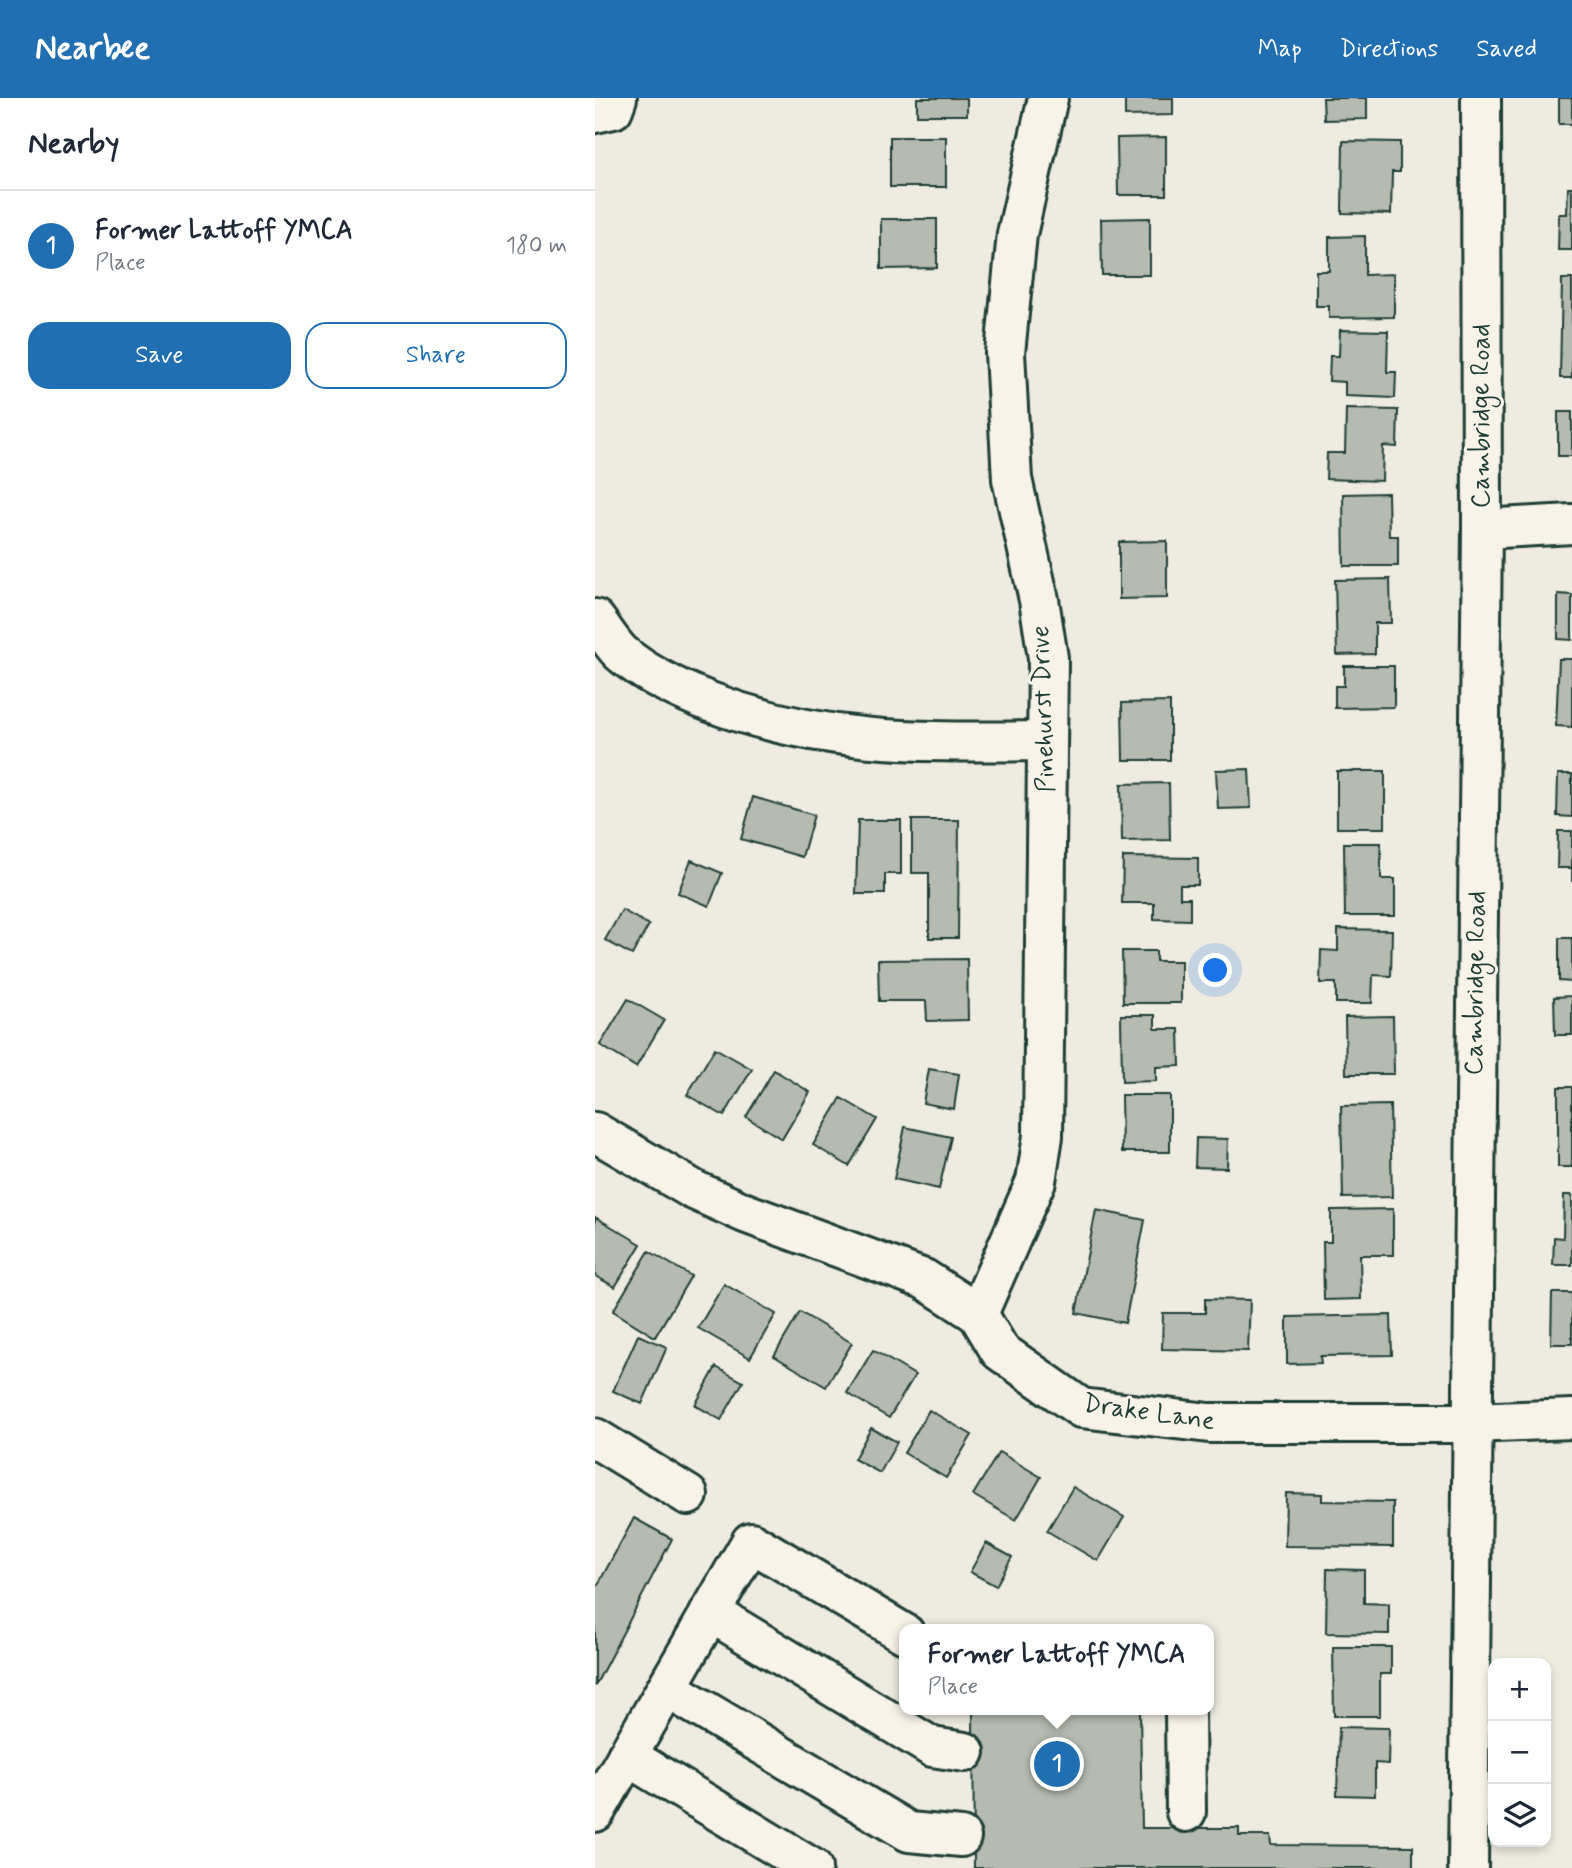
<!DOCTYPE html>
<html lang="en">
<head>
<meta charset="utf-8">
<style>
	body { margin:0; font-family:Mynerve,sans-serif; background:#f6f6f7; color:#1f2937 }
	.controls { position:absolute; right:21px; bottom:21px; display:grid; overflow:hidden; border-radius:14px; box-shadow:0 4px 10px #0003 }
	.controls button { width:63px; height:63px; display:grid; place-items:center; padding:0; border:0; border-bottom:2px solid #e0e1e3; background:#fff; color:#1f2937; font:35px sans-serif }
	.you { position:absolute; left:621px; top:873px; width:24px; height:24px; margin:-18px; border:5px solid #fff; border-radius:50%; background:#1a73e8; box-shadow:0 0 0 10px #1a73e833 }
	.badge { display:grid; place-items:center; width:46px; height:46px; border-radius:50%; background:#1f6fb2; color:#fff; font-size:23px; font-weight:700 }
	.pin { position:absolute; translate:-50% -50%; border:4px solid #fff; box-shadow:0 2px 7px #0006 }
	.popup { position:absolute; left:304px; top:1526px; width:315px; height:91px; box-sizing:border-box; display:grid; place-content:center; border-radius:14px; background:#fff; filter:drop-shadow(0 2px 5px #0005); font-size:23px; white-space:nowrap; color:#747a83 }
	.popup b { font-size:26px; color:#1f2937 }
	.popup::after { content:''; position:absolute; left:50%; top:100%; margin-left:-14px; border:14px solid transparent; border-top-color:#fff }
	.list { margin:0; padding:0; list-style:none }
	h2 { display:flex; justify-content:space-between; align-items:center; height:91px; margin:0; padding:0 28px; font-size:30px }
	h2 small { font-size:23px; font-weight:400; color:#747a83 }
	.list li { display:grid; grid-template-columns:46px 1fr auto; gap:21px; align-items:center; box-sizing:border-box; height:112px; padding:0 28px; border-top:2px solid #e0e1e3 }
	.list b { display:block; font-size:26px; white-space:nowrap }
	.list p { margin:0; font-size:23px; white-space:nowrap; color:#747a83 }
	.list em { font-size:23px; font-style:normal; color:#747a83 }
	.actions { display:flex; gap:14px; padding:21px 28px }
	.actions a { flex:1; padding:16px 0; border:2px solid #1f6fb2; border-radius:21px; text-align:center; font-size:24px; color:#1f6fb2 }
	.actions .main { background:#1f6fb2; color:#fff }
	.icon { flex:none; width:38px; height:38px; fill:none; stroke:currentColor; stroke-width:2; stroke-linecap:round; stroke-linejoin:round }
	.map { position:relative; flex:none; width:977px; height:1770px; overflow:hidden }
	header { display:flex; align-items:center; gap:42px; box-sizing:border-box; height:98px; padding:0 35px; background:#1f6fb2; color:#fff }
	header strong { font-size:33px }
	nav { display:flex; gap:38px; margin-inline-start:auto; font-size:24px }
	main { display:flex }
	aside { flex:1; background:#fff }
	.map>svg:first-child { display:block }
</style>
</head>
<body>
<header>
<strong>Nearbee</strong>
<nav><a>Map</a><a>Directions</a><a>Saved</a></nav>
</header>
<main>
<aside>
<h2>Nearby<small></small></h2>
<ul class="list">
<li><span class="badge">1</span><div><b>Former Lattoff YMCA</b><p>Place</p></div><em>180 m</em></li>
</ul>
<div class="actions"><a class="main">Save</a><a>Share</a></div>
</aside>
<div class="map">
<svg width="977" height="1770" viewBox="0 0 977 1770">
	<rect width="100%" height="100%" fill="#eeece1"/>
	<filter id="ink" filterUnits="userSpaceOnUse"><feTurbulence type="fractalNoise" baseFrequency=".0143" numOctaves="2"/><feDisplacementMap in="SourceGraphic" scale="14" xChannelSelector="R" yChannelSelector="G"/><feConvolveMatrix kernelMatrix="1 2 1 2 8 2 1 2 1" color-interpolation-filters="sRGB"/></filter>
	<g filter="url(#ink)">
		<g fill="#b5bbb0" stroke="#1f3d34" stroke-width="2">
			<rect x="322" y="0" width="50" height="17"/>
			<polygon points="530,0 578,0 578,17 530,18"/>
			<polygon points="728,0 772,0 772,21 729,22"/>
			<rect x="964" y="0" width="13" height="26"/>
			<rect x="295" y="39" width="56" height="50"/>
			<polygon points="571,39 571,97 523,97 522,40"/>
			<polygon points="748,43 805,44 805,74 797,74 796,116 747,115"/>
			<polygon points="973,89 977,89 977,152 963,152 964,116 972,116"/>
			<polygon points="555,120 555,177 507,177 506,121"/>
			<polygon points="286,121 342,121 342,170 286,171"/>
			<polygon points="770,138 770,177 799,176 799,219 734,220 734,208 721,208 721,173 734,173 734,139"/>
			<polygon points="967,181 977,181 977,280 965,280"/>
			<polygon points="745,232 793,233 792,274 801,274 800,300 750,298 750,284 734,283 735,258 744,258"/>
			<polygon points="751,311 803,312 802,349 788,348 787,383 731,381 732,355 750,355"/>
			<rect x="963" y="314" width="14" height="44"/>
			<polygon points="793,395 794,438 803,438 803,468 749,468 748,396"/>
			<polygon points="572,443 572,500 524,501 524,444"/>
			<polygon points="795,481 796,525 780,525 780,556 742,557 740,482"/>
			<polygon points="963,496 977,497 977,542 963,541"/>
			<polygon points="964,561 977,561 977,629 961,628"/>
			<polygon points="749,568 799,568 799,609 740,610 740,588 749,588"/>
			<polygon points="575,604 575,662 528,662 527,605"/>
			<polygon points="654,671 656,710 623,711 621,672"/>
			<rect x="742" y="673" width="48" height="57"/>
			<polygon points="963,676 977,676 977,719 962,718"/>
			<polygon points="574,685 575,742 527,743 526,686"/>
			<polygon points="158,699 219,717 207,759 146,741"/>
			<polygon points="263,722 306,722 306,776 290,776 290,796 261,796"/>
			<polygon points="317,722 364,722 363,840 334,840 334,775 317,775"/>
			<polygon points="963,733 977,733 977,784 977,770 962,770"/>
			<polygon points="749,745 786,745 786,781 800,781 800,818 750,818"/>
			<polygon points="528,759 603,760 603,787 585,787 585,800 595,800 595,822 559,821 559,805 527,805"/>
			<polygon points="96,762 127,775 114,808 83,795"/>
			<polygon points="27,812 54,827 37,857 10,842"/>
			<polygon points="743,831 797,832 796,878 778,877 777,905 741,905 741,885 725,885 726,852 743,853"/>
			<polygon points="964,840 977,840 977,884 964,883"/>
			<polygon points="527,853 561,853 561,863 586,863 586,905 528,905"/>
			<polygon points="372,861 373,922 332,923 331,903 284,903 283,862"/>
			<polygon points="977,898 977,937 960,937 959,899"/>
			<polygon points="33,901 69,922 41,969 5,947"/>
			<polygon points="526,917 560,917 560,931 584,931 585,968 561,969 561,983 527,984"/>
			<polygon points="798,918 799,976 751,976 750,919"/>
			<polygon points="120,950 157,971 129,1018 92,997"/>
			<polygon points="334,971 364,976 359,1011 328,1005"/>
			<polygon points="179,972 215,994 187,1041 151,1019"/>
			<rect x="963" y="989" width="14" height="80"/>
			<polygon points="526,997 575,997 575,1054 527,1054"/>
			<polygon points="246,1000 282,1021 254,1068 218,1047"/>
			<polygon points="795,1007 797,1099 748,1100 746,1008"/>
			<polygon points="310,1029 356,1039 344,1091 299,1081"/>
			<polygon points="601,1040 633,1041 632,1070 600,1069"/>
			<polygon points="969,1097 977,1097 977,1167 958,1167 959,1139 968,1140"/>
			<polygon points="798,1111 798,1157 765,1157 766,1201 729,1202 728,1144 736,1144 736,1112"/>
			<polygon points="501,1112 550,1122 530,1225 481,1215"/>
			<polygon points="0,1119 46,1146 20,1189 0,1178"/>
			<polygon points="54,1153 96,1178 60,1239 18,1213"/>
			<polygon points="129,1186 181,1216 155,1260 103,1230"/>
			<polygon points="957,1195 977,1195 977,1246 956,1246"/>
			<polygon points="610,1201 655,1202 653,1253 567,1251 568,1215 610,1215"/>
			<polygon points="205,1214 257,1245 231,1289 179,1258"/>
			<polygon points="796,1217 797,1257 725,1258 726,1265 692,1266 692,1219"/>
			<polygon points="43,1237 72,1249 47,1306 18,1293"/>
			<polygon points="278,1252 320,1277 294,1320 252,1295"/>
			<polygon points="121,1269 148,1284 126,1322 100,1307"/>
			<polygon points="334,1312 377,1337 351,1380 309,1355"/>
			<polygon points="276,1330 302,1344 285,1375 259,1361"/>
			<polygon points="404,1354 446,1379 421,1422 378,1397"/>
			<polygon points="478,1389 529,1419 503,1463 452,1433"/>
			<polygon points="691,1395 727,1396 727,1403 798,1404 798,1449 690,1448"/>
			<polygon points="39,1420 77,1441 0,1588 0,1492"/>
			<polygon points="391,1445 417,1459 401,1488 375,1474"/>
			<polygon points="732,1471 769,1472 769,1505 794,1506 794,1536 731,1535"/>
			<polygon points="738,1549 796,1549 796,1576 785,1576 785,1618 739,1618"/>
			<polygon points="378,1612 545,1612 547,1730 644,1730 644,1738 675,1738 676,1747 818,1748 818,1770 379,1770"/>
			<polygon points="744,1629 794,1630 793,1666 780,1665 780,1698 742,1697"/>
		</g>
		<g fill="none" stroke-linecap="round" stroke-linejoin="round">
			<defs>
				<g id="minor">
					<polyline points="0,15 18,11 22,0"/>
					<polyline points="887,431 977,426"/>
					<path d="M0,521C8,531 16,545 26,555C51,577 84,592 115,604C231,648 331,644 452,643"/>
					<polyline points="0,1034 99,1092 150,1115 329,1181 383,1216 405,1253 486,1310 614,1325 876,1325 977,1321"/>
					<polyline points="383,1216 441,1083 448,1038 453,560 444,502 417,381 410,255 422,136 453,0"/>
					<polyline points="0,1340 93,1397"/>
					<polyline points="115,1514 337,1649 370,1654"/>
					<polyline points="72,1590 314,1734 366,1739"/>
					<polyline points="590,1612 591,1714"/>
					<polyline points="32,1658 217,1770"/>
					<polyline points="0,1714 156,1444 310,1536"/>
					<polyline points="873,1770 887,431 886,0"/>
				</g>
			</defs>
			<use href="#minor" stroke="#1f3d34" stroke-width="44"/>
			<use href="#minor" stroke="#f7f3e8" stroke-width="38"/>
		</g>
	</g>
	<g text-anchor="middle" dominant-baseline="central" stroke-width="6" stroke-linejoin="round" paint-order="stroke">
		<g font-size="26" fill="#1f3d34" stroke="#f7f3e8">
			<text transform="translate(887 318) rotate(-90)">Cambridge Road</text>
			<text transform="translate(449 611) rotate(-92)">Pinehurst Drive</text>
			<text transform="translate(881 885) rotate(-89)">Cambridge Road</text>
			<text transform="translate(554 1315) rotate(8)">Drake Lane</text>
		</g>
	</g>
</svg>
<div class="controls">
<button>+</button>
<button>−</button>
<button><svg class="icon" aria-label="layers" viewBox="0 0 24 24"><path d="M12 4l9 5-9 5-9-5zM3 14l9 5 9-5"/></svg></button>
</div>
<div class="you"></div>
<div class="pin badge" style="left:462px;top:1666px">1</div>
<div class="popup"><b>Former Lattoff YMCA</b>Place</div>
</div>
</main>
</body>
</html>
